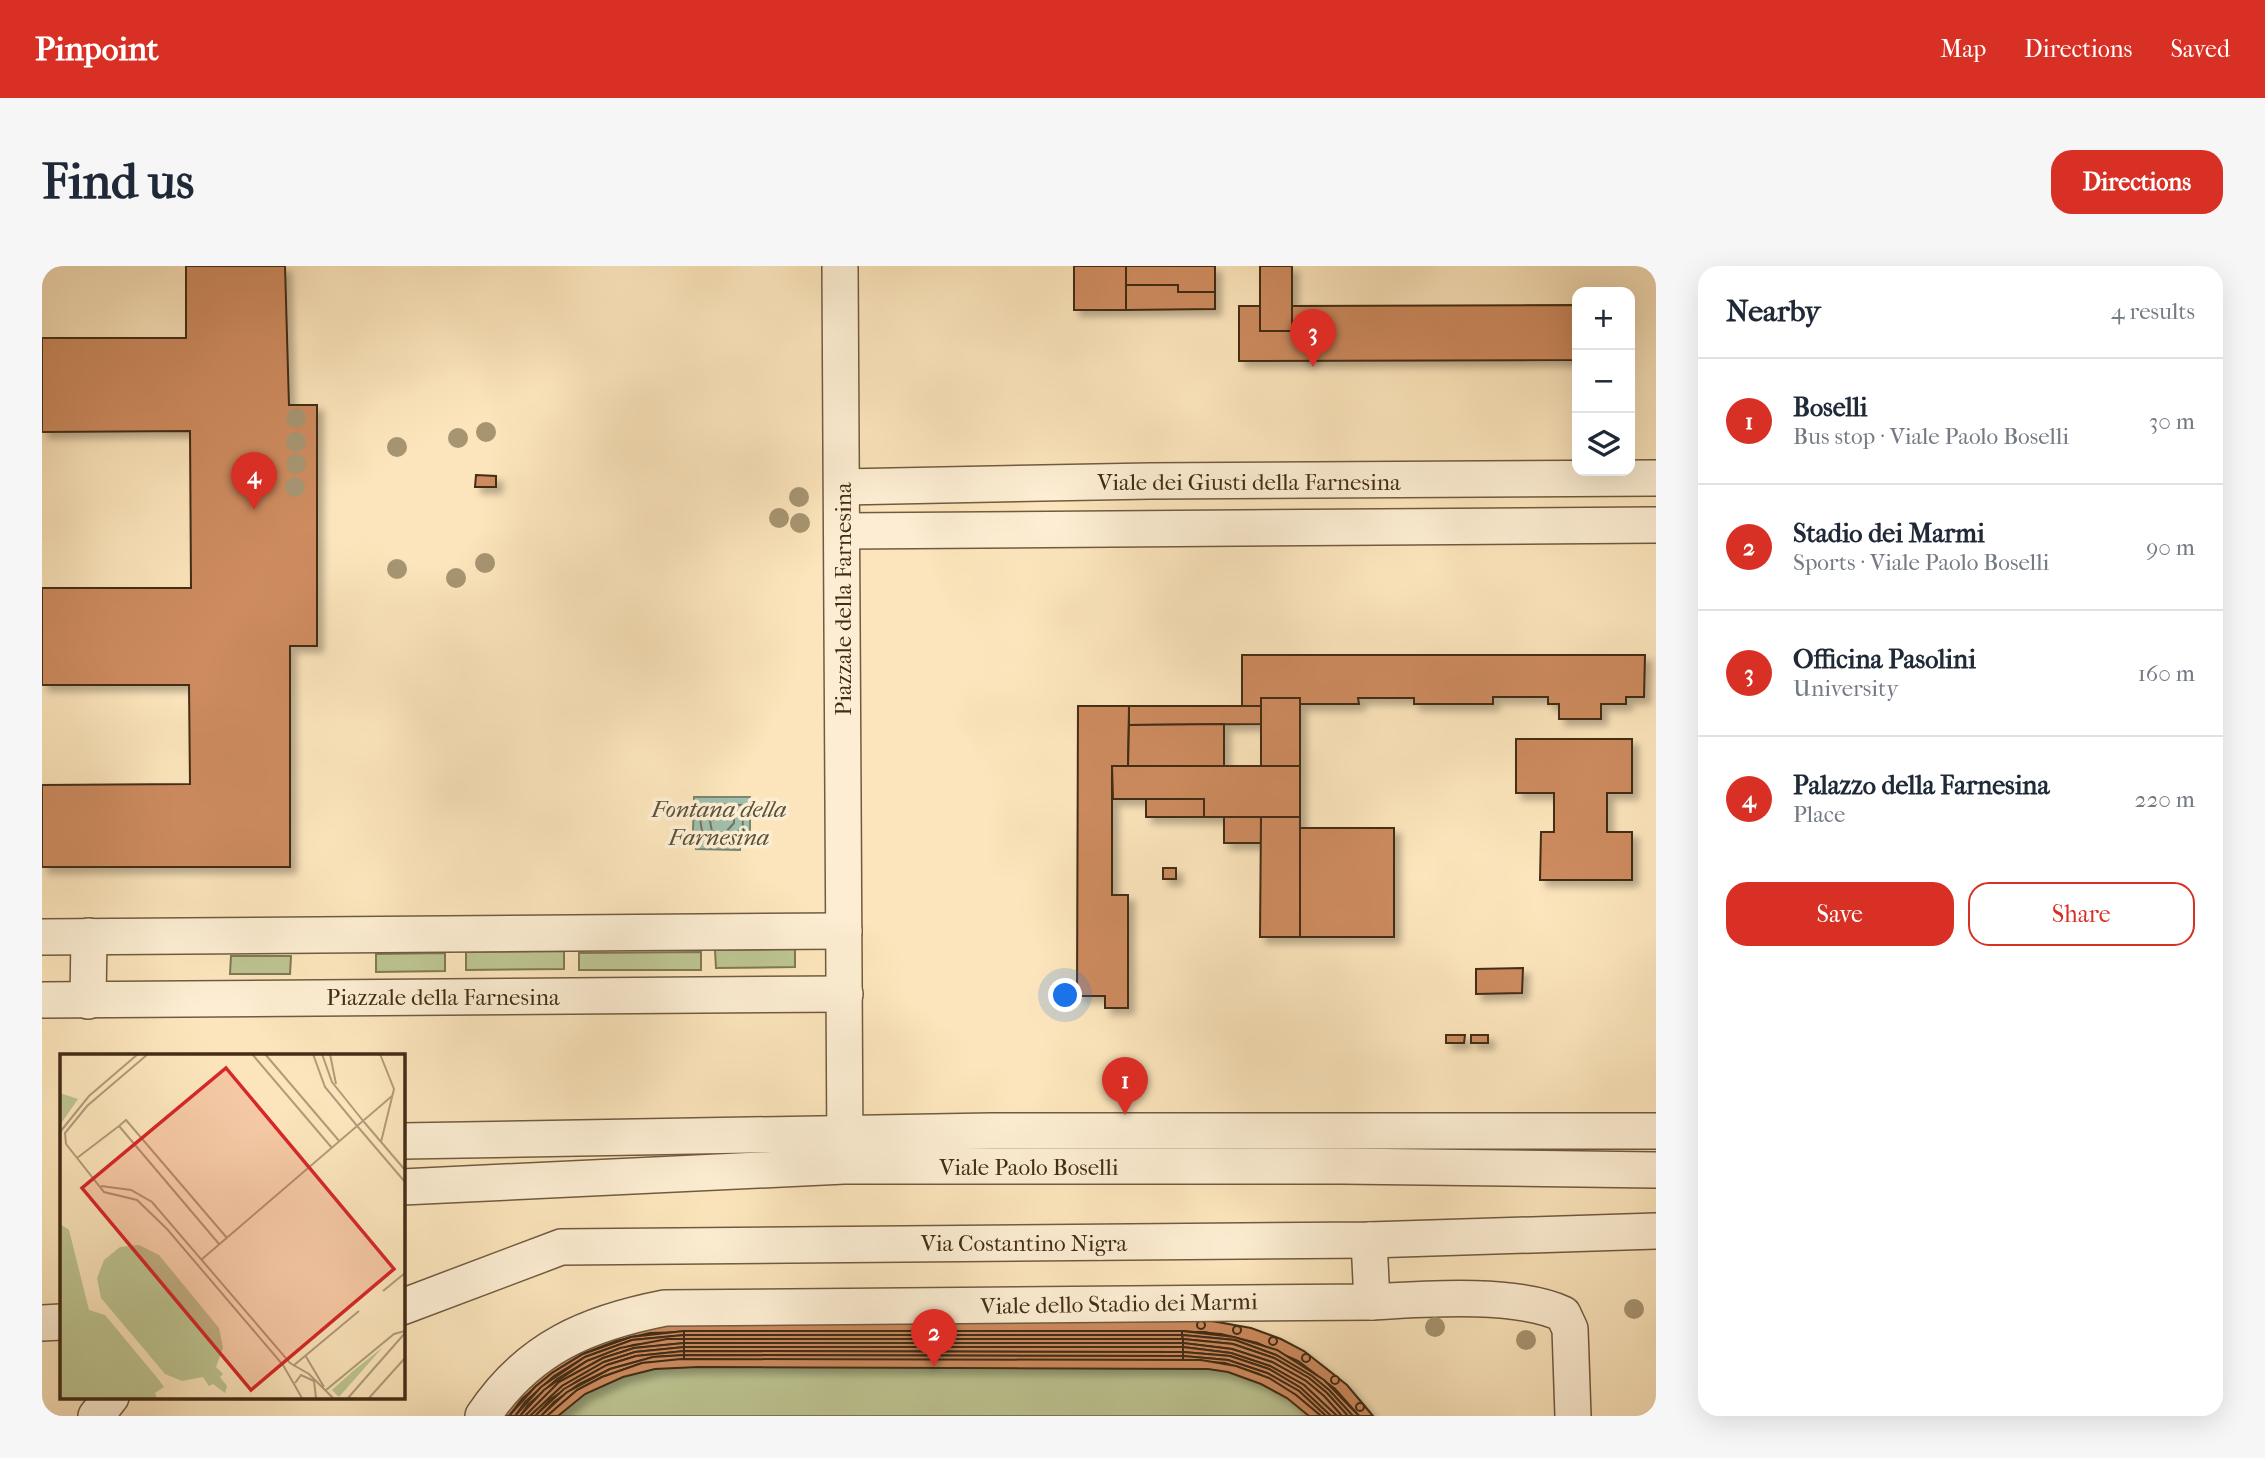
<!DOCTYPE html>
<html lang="en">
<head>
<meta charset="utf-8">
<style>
	body { margin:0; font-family:"IM FELL French Canon",serif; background:#f6f6f7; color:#1f2937 }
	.controls { position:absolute; right:21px; top:21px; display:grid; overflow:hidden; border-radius:14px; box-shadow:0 7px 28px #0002 }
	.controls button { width:63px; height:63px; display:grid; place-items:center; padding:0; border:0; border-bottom:2px solid #e0e1e3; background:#fff; color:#1f2937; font:35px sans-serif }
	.you { position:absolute; left:1024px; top:730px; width:24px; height:24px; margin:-18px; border:5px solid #fff; border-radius:50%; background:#1a73e8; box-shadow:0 0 0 10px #1a73e833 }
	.badge { display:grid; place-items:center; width:46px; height:46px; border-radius:50%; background:#d93025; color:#fff; font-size:23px; font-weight:700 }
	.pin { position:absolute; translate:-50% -58px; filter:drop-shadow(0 2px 4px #0008) }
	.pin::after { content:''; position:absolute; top:37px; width:24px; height:21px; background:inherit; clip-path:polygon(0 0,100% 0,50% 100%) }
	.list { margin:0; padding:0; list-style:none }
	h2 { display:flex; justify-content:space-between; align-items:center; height:91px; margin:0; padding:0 28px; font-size:30px }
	h2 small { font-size:23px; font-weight:400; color:#747a83 }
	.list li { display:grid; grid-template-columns:46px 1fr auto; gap:21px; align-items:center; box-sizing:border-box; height:126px; padding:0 28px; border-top:2px solid #e0e1e3 }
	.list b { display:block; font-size:26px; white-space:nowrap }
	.list p { margin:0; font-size:23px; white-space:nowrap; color:#747a83 }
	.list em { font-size:23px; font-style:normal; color:#747a83 }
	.actions { display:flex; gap:14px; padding:21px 28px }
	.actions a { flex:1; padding:16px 0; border:2px solid #d93025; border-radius:21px; text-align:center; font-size:24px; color:#d93025 }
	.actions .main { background:#d93025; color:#fff }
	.icon { flex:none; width:38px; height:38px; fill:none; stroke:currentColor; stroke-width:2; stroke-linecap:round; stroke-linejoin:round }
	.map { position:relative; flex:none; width:1614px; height:1150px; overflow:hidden; border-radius:21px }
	header { display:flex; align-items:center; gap:42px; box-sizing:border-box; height:98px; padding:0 35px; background:#d93025; color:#fff }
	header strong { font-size:33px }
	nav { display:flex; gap:38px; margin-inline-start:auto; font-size:24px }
	.intro { display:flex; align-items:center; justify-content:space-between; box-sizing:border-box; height:168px; padding:0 42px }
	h1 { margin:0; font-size:49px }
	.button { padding:18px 32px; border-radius:21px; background:#d93025; color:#fff; font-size:24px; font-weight:700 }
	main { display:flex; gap:42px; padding:0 42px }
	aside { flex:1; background:#fff; border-radius:21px; box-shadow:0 7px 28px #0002 }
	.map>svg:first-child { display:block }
</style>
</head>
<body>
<header>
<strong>Pinpoint</strong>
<nav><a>Map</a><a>Directions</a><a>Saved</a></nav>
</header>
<div class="intro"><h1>Find us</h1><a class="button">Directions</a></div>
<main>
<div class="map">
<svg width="1614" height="1150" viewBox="0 0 1614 1150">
	<defs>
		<filter id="shadow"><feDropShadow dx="6" dy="6" stdDeviation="3.5" flood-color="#0004"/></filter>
	</defs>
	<rect width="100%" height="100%" fill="#fce5bc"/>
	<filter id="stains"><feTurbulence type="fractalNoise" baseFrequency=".00286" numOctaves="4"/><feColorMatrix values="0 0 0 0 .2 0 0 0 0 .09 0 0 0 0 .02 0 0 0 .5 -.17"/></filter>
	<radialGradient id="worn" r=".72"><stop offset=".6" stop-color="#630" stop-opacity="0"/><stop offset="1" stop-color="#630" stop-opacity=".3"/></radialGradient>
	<g fill="#bdc592" stroke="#807954" stroke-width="2">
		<polygon points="753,683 753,701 674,702 673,684"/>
		<polygon points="522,685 522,703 424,704 424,686"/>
		<polygon points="659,686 659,704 537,704 537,687"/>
		<polygon points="403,687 403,705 334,706 334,688"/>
		<polygon points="189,690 249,690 248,708 188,708"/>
		<path d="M1164,1054C1236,1065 1287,1093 1331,1150H454L561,1066Z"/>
	</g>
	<polygon fill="#a0bfac" stroke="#7b8570" stroke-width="2" points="652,531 708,531 708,572 698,572 698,584 654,583 654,566 651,565"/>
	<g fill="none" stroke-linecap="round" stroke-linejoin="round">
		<g stroke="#727662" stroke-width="2">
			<path d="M661,538L700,539L701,562L693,568L690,576L662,575C660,563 655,549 661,538Z"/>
			<polygon points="670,547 692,548 692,557 683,567 670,566 667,549"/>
		</g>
	</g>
	<g fill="#cd8b5f" stroke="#432d17" stroke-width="2" filter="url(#shadow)">
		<polygon points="144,0 243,0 247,139 275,139 275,380 248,380 248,601 0,601 0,519 148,518 147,419 0,419 0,322 149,322 148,165 0,166 0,72 144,72"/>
		<rect x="1032" y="0" width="52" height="44"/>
		<polygon points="1084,0 1173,0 1173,26 1136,26 1136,19 1084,19"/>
		<rect x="1218" y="0" width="32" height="65"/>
		<polygon points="1084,19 1136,19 1136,26 1173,26 1173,43 1084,44"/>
		<polygon points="1535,39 1535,94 1197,95 1197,40 1218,40 1218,65 1250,65 1250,40"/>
		<polygon points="434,209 454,210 454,221 433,221"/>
		<polygon points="1200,389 1603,389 1602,431 1584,431 1584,438 1559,438 1559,453 1517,453 1517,438 1506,438 1506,431 1451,431 1451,438 1372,438 1372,432 1316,432 1317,438 1258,438 1258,432 1219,432 1219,440 1200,440"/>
		<rect x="1219" y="432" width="39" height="68"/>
		<polygon points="1036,440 1087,440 1086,501 1070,500 1070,629 1086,629 1086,742 1063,742 1063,730 1035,730"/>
		<polygon points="1087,440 1219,440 1219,458 1087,459"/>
		<polygon points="1182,458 1182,500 1086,501 1087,459"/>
		<polygon points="1474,473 1590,473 1590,527 1565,527 1565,566 1590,566 1590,614 1498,614 1499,566 1512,566 1512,527 1474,527"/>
		<polygon points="1070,500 1258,500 1258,551 1162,551 1162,533 1071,533"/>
		<rect x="1104" y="533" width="58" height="18"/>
		<rect x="1182" y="551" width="37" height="26"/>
		<polygon points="1219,551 1258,551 1258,671 1218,671"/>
		<rect x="1258" y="562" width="94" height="109"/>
		<rect x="1121" y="602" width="13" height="11"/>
		<polygon points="1481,702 1480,727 1434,728 1434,703"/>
		<polygon points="1404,769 1423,769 1422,777 1404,777"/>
		<rect x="1429" y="769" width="17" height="8"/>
		<polygon points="1164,1054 1209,1062 1239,1073 1262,1085 1305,1119 1331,1150 1317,1150 1293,1123 1256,1095 1215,1077 1179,1068 1140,1065 681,1065 608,1067 574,1075 541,1088 510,1107 480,1133 467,1150 454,1150 491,1108 590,1058"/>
		<circle cx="1159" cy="1059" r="4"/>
		<circle cx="1195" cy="1064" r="4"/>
		<polygon points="642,1065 1163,1066 1215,1077 1256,1095 1293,1123 1317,1150 1279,1150 1254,1129 1227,1112 1194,1100 1159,1094 653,1093 628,1094 588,1100 548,1116 523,1133 505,1150 467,1150 493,1121 510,1107 541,1088 589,1071"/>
		<polygon points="642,1065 642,1069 590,1074 543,1091 512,1110 483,1136 473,1150 467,1150 493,1121 510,1107 541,1088 589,1071"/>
		<rect x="642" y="1065" width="498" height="4"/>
		<polygon points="1140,1065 1192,1071 1235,1084 1282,1114 1317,1150 1311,1150 1287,1124 1270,1110 1234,1089 1193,1074 1140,1069"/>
		<polygon points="642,1069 642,1073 591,1079 545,1095 515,1113 486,1139 478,1150 473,1150 499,1121 543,1091 590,1074"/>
		<polygon points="642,1069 1140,1069 1141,1073 642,1073"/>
		<polygon points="1140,1069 1193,1074 1234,1089 1270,1110 1287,1124 1311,1150 1306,1150 1285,1127 1267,1112 1232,1092 1191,1078 1141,1073"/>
		<circle cx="1231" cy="1075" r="4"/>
		<polygon points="625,1073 642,1073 642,1077 592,1082 561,1092 517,1116 483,1150 478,1150 502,1124 545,1095 578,1082"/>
		<rect x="642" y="1073" width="499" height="4"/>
		<polygon points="1141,1073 1191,1078 1232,1092 1267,1112 1285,1127 1306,1150 1300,1150 1282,1130 1264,1115 1230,1096 1190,1083 1141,1077"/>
		<polygon points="642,1077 642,1081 593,1086 562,1096 520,1120 488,1150 483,1150 517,1116 561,1092 592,1082"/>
		<rect x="642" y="1077" width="499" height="4"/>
		<polygon points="1141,1077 1190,1083 1230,1096 1264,1115 1282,1130 1300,1150 1295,1150 1262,1119 1228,1100 1189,1087 1141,1081"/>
		<polygon points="642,1081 642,1085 594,1090 565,1099 535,1115 509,1133 493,1150 488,1150 520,1120 562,1096 593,1086"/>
		<polygon points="642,1081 1141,1081 1141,1086 642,1085"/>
		<polygon points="1141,1081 1189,1087 1228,1100 1262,1119 1295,1150 1289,1150 1259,1122 1227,1103 1188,1090 1141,1086"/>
		<polygon points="642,1085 642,1089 611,1091 568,1103 537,1118 512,1136 499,1150 493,1150 522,1123 565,1099 594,1090"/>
		<polygon points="642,1085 1141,1086 1141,1090 642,1089"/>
		<polygon points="1141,1086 1188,1090 1227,1103 1259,1122 1289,1150 1284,1150 1257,1125 1225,1107 1186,1094 1141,1090"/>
		<circle cx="1264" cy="1092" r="4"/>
		<polygon points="642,1089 642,1094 600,1097 560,1111 535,1124 505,1150 499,1150 525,1126 568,1103 611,1091"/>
		<polygon points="642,1089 1141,1090 1141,1094 642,1094"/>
		<polygon points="1141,1090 1186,1094 1225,1107 1257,1125 1284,1150 1279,1150 1254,1129 1217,1108 1183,1097 1141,1094"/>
		<polygon points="639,1093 1159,1094 1194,1100 1227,1112 1254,1129 1279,1150 1267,1150 1245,1132 1219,1118 1186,1106 1166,1103 656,1101 613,1103 581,1111 543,1128 516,1150 505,1150 535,1124 560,1111 600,1097"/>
		<circle cx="1293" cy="1114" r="4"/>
		<circle cx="1318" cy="1141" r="4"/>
	</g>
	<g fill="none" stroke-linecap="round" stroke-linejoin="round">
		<defs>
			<g id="minor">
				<polyline points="798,0 803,889"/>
				<polyline points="800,221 1108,215 1614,212"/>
				<polyline points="801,265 1614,259"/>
				<polyline points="0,671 802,665"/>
				<polyline points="0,734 803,728"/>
				<polyline points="46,735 47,670"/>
				<polyline points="360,875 949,865 1614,865"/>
				<polyline points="360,921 802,900 1301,900 1614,904"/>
				<polyline points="1327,974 1330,1036"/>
				<polyline points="360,1041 519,981 1327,974 1614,965"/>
				<polyline points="0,1057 19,1056"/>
				<polyline points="54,1150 69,1131"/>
				<path d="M441,1150C486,1082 546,1057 623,1042L1330,1036C1382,1033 1474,1026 1521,1048L1528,1063L1531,1150"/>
			</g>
		</defs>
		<use href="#minor" stroke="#715b40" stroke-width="38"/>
		<use href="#minor" stroke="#fdeed3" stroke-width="35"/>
	</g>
	<g fill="#a79572">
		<circle cx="254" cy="152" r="10"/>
		<circle cx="444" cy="166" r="10"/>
		<circle cx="416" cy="172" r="10"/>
		<circle cx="254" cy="176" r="10"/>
		<circle cx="355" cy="181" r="10"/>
		<circle cx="254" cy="198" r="10"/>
		<circle cx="253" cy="221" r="10"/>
		<circle cx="757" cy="231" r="10"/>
		<circle cx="737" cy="252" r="10"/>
		<circle cx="758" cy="257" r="10"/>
		<circle cx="443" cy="297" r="10"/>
		<circle cx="355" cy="303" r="10"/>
		<circle cx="414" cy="312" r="10"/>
		<circle cx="1592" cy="1043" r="10"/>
		<circle cx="1393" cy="1061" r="10"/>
		<circle cx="1484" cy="1074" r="10"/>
	</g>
	<g text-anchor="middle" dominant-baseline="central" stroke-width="7" stroke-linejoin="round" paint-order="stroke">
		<g font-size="23" fill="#432d17" stroke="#fdeed3">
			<text x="1207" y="216">Viale dei Giusti della Farnesina</text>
			<text transform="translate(801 333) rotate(-90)">Piazzale della Farnesina</text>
			<text x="401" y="731">Piazzale della Farnesina</text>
			<text x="987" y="901">Viale Paolo Boselli</text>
			<text x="982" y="977">Via Costantino Nigra</text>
			<text transform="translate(1077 1038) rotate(-1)">Viale dello Stadio dei Marmi</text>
		</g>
		<g font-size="24" font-style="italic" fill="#5a523c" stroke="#fdeed3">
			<text x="677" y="543">Fontana della<tspan x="677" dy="28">Farnesina</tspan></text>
		</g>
	</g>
	<g transform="translate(18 788)">
		<rect width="345" height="345" fill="#fce5bc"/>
		<path d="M0,39L18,45L0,71ZM0,170L9,176L29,256L45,261L99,326L104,333L95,339L97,344H0ZM79,191L99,201L159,274L163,294L156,313L163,320L160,323L167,332L165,339L153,330L149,332L143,323L122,327L105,320L41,244L37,224L44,206L60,193ZM323,293L279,343L272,336L293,317Z" fill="#bdc592"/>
		<path fill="none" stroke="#b29b7a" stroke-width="2" d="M192,0L272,94M205,0L280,88M253,0L265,33L298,73M262,0L272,28L304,68M270,0L276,30M320,0L334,35L321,88M304,68L345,116M298,73L345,128M0,78L29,42L78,0M6,90L44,138L77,146L107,175L223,311L242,344M6,90L5,79L27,52L88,0M17,104L59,72M41,132L71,136L92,148L230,309L249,320L273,344M159,190L59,72L66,66L167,184M141,206L332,42M323,237L345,219M245,301L264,333M233,312L299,257M235,329L241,321L254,327L256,344M266,336L334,280L345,277M288,344L345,279M309,344L345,304"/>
		<path fill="#d62828" fill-opacity="0.15" stroke="#d62828" stroke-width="3.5" d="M166,14L334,215L191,336L22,134Z"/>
		<rect width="345" height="345" fill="none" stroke="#432d17" stroke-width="3.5"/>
	</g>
	<rect width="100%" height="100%" filter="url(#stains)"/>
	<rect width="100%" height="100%" fill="url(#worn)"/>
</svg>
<div class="controls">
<button>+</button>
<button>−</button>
<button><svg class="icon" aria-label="layers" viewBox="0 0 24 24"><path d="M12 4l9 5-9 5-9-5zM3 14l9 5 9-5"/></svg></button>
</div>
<div class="you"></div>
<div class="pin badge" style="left:1083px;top:849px">1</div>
<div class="pin badge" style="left:892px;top:1101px">2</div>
<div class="pin badge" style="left:1271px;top:101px">3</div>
<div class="pin badge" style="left:212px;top:244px">4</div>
</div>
<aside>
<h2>Nearby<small>4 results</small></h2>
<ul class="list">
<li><span class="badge">1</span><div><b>Boselli</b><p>Bus stop · Viale Paolo Boselli</p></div><em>30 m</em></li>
<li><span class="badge">2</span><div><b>Stadio dei Marmi</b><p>Sports · Viale Paolo Boselli</p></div><em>90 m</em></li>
<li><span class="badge">3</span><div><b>Officina Pasolini</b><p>University</p></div><em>160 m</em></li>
<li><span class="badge">4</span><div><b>Palazzo della Farnesina</b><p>Place</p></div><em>220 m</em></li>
</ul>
<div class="actions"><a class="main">Save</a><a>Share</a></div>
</aside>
</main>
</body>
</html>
